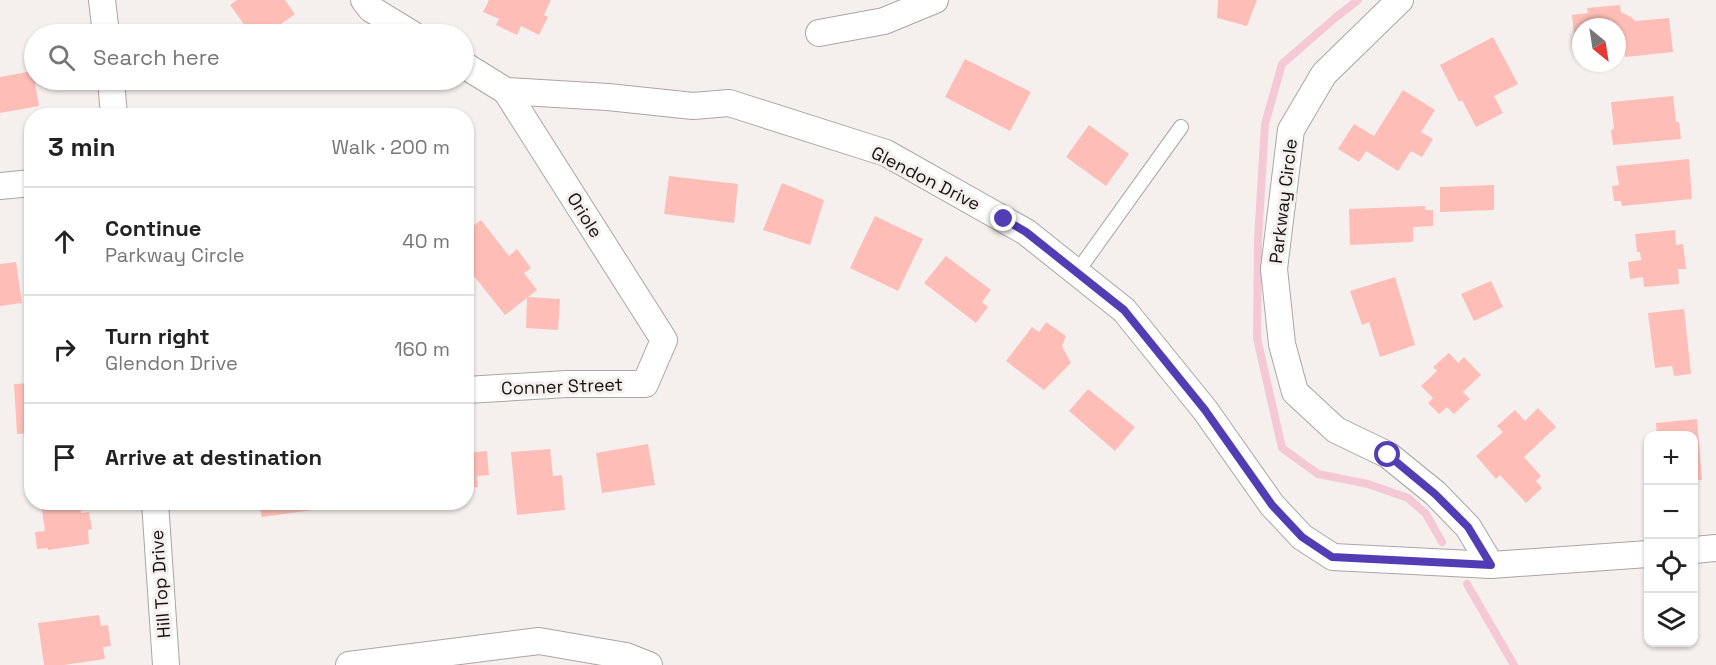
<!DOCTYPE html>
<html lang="en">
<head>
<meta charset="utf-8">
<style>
	body { margin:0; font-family:"Space Grotesk",sans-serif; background:#f6f6f6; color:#222 }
	.controls { position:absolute; right:18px; bottom:18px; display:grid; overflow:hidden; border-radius:12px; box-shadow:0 2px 4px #0004 }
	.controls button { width:54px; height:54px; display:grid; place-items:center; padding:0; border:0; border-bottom:2px solid #e0e0e0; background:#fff; color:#222; font:30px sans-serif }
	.compass { position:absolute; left:1572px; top:18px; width:54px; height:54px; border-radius:50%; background:#fff; box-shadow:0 2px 4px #0004; rotate:150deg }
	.stop { position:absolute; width:18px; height:18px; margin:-14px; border:4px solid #533db5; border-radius:50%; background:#fff }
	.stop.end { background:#533db5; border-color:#fff; box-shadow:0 2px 6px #0008 }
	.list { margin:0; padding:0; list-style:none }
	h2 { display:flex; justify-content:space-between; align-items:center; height:78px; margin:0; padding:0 24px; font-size:26px }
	h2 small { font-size:20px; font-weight:400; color:#767676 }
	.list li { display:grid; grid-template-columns:39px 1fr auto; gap:18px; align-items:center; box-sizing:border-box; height:108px; padding:0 24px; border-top:2px solid #e0e0e0 }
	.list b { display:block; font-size:22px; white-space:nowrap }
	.list p { margin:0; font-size:20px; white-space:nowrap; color:#767676 }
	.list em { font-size:20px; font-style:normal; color:#767676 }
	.icon { flex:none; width:33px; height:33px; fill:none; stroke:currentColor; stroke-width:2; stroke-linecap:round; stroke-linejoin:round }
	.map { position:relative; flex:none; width:1716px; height:665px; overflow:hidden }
	.search { position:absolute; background:#fff; box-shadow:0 2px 4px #0004; left:24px; top:24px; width:450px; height:66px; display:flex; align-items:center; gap:15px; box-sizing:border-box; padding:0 21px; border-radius:33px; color:#767676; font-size:22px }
	.panel { position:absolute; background:#fff; box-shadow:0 2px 4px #0004; left:24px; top:108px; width:450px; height:402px; border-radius:24px }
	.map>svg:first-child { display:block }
</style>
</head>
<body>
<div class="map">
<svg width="1716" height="665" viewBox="0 0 1716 665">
	<rect width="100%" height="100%" fill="#f5f0ed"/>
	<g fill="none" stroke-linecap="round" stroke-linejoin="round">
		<g stroke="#f4c9d5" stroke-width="8">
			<polyline points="1358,0 1335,18 1282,64 1265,124 1258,239 1257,338 1282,448 1318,474 1368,484 1408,498 1426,514 1442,542"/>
			<polyline points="1467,584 1514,665"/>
		</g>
	</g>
	<g fill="#febeb7">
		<polygon points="237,0 285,0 295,14 267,34 251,34 230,5"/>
		<polygon points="489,0 551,0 544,15 548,17 539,35 521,26 517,35 496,25 499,19 483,12"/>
		<polygon points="1218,0 1257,0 1247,26 1217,18"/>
		<polygon points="1620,5 1621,12 1631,17 1635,21 1669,18 1673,52 1625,57 1624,47 1617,48 1617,27 1581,27 1581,44 1575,44 1572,15 1588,13 1587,8"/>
		<polygon points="1493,37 1518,84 1494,96 1503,113 1476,127 1462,100 1459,102 1440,65"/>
		<polygon points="965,59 1031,92 1010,131 945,97"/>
		<polygon points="33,71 39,106 0,113 0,77"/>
		<polygon points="1403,90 1435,110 1421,132 1433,139 1422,157 1411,151 1398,171 1366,151 1359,162 1338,149 1354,124 1374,136"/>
		<polygon points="1673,96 1676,122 1679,122 1681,139 1613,145 1611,130 1614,129 1611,102"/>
		<polygon points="1089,125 1129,154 1106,186 1066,157"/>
		<polygon points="1689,159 1692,199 1622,206 1621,201 1614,201 1612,186 1619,185 1616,166"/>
		<polygon points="669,176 738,184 734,223 664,214"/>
		<polygon points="782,183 824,200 810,245 763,230"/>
		<polygon points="1494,185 1494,210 1440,212 1440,187"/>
		<polygon points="1425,206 1425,210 1433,210 1433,226 1413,227 1413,242 1350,245 1349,209"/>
		<polygon points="875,216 923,239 898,291 850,268"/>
		<polygon points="481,220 509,256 517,249 531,268 524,273 537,290 528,297 560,299 558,330 526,328 527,298 505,315 466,266 466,232"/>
		<polygon points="1675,230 1676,245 1683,244 1686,269 1678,269 1679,284 1644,287 1643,277 1630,279 1628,262 1641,260 1640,252 1637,252 1635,234"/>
		<polygon points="946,256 991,290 982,302 988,307 976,323 924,283"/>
		<polygon points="16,262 22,303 0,306 0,264"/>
		<polygon points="1395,277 1415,345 1380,357 1369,322 1362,325 1350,291"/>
		<polygon points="1491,281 1503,307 1474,321 1461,294"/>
		<polygon points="1684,309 1691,374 1674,376 1672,366 1655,368 1648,313"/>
		<polygon points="1046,322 1066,336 1062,346 1071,363 1044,390 1006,361 1032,327 1039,332"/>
		<polygon points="1449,353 1458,363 1464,357 1481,375 1463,392 1470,399 1454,414 1447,407 1439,414 1428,403 1433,398 1421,386 1437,371 1433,367"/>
		<polygon points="32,383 32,433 17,434 14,384"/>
		<polygon points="1088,389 1135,427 1115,451 1069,411"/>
		<polygon points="1538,408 1556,427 1524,457 1541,476 1536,481 1542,488 1526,503 1500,475 1496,479 1476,456 1503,432 1497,426 1515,410 1525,421"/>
		<polygon points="1697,419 1702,480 1694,480 1694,436 1657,436 1656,423"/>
		<polygon points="648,444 655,485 602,493 596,453"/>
		<polygon points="550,449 553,476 562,475 565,510 517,515 511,452"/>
		<polygon points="487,451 489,475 477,476 478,487 466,488 466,453"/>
		<polygon points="41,502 80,502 81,513 89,512 92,529 88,530 89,544 48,550 48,548 37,549 35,532 45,531"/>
		<polygon points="258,502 333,502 334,507 262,517"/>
		<polygon points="99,615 101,626 108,625 111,646 103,647 105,659 64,665 44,665 38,623"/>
	</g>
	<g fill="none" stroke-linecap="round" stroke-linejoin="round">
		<defs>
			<polyline id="service" points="1077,272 1181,127"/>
			<g id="minor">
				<polyline points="102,0 106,34"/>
				<polyline points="364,0 371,9 412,34"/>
				<polyline points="1400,0 1324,74 1291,130 1274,269 1282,344 1295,392 1336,430 1388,455 1435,493 1468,527 1491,565"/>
				<polyline points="819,33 884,21 935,0"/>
				<polyline points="464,65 506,91 608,97 693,106 729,103 886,153 1026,232 1124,310 1205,410 1272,505 1302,537 1333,557 1491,565 1648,554"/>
				<polyline points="111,80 114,116"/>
				<polyline points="0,186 32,183"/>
				<polyline points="466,390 567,384 645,384 664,340 506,91"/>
				<polyline points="155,502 166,665"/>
				<polyline points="1694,550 1716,548"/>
				<polyline points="349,665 539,641 626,656 649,665"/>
			</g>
		</defs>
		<use href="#service" stroke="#aaa5a3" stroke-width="16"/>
		<use href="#minor" stroke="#aaa5a3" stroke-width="28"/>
		<use href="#service" stroke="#fff" stroke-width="14"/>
		<use href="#minor" stroke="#fff" stroke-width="26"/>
	</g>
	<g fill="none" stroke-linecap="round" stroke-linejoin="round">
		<polyline stroke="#533db5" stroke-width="8" points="1004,219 1026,232 1124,310 1205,410 1272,505 1302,537 1332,557 1491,565 1468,527 1435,494 1388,455"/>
	</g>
	<g text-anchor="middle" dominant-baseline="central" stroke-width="6" stroke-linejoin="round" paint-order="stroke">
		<g font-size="18" fill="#141211" stroke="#f5f0ed">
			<text transform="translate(926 178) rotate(27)">Glendon Drive</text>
			<text transform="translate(1283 201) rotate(-83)">Parkway Circle</text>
			<text transform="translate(585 215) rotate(58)">Oriole</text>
			<text transform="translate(562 386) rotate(-2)">Conner Street</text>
			<text transform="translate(160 584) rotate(-94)">Hill Top Drive</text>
		</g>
	</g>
</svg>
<div class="controls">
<button>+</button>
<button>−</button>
<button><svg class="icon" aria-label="locate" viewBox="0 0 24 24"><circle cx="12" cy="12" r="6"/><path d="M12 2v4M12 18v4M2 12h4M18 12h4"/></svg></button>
<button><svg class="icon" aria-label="layers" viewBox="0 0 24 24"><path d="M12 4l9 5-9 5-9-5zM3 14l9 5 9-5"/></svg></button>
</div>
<svg class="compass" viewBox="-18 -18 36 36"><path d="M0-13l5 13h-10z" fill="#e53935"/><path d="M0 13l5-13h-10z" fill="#767676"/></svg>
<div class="stop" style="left:1388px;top:455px"></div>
<div class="stop end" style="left:1004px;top:219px"></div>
<div class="search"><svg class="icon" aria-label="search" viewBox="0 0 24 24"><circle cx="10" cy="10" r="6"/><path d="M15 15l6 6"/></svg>Search here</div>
<section class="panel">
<h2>3 min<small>Walk · 200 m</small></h2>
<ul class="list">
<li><svg class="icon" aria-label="ahead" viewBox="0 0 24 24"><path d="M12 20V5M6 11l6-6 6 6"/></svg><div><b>Continue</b><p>Parkway Circle</p></div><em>40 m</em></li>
<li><svg class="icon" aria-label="right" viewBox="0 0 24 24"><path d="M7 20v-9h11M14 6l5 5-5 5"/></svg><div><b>Turn right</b><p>Glendon Drive</p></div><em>160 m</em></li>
<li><svg class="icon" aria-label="arrive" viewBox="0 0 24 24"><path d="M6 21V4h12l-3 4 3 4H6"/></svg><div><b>Arrive at destination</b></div></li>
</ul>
</section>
</div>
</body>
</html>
